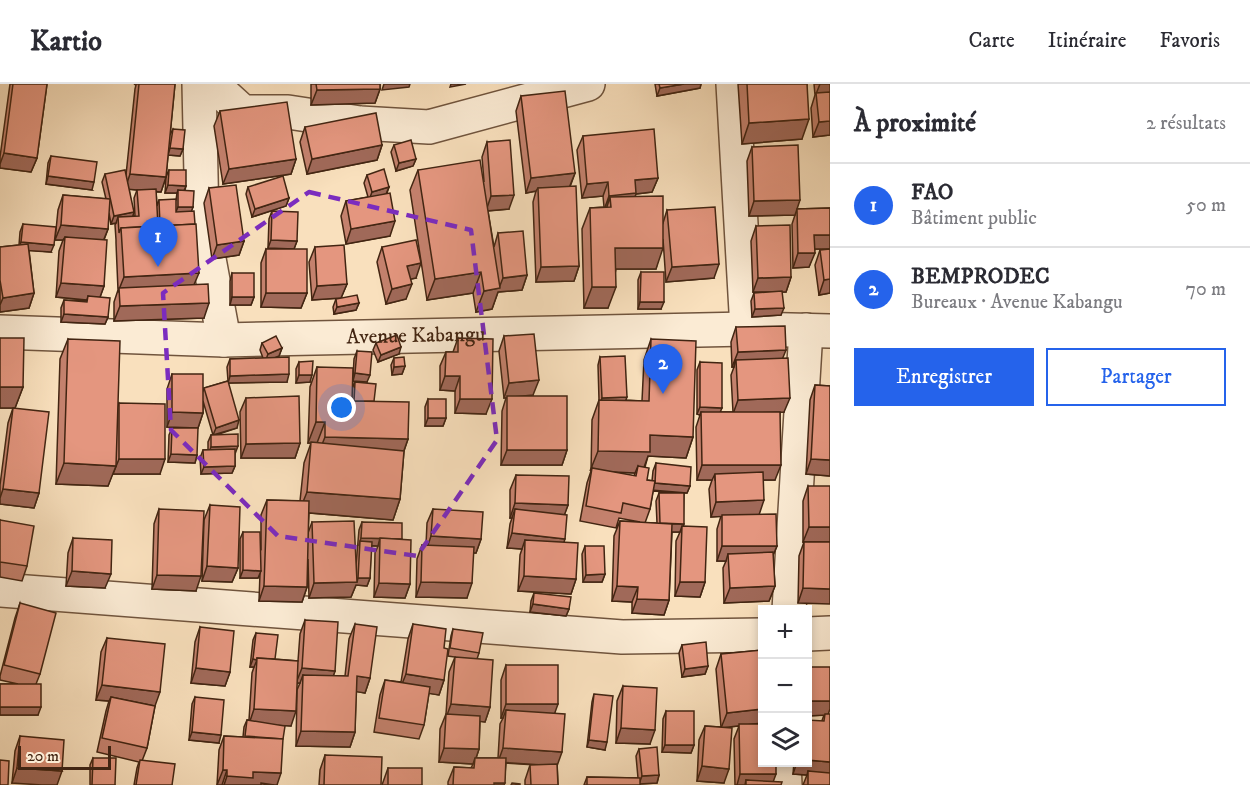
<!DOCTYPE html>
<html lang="fr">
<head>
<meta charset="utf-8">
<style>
	body { margin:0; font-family:"IM FELL DW Pica",serif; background:#f2f2f3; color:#2b2b33 }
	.controls { position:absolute; right:18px; bottom:18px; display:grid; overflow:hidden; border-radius:0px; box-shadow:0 3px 9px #0003 }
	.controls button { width:54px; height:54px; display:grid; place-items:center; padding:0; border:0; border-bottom:2px solid #e1e1e2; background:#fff; color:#2b2b33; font:30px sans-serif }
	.scale { position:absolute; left:18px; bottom:15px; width:93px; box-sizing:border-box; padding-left:6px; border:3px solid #422512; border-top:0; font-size:16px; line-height:21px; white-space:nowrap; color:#422512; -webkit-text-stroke:4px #fbebd4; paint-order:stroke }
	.you { position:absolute; left:342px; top:324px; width:21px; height:21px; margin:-15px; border:4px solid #fff; border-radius:50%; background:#1a73e8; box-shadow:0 0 0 9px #1a73e833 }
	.badge { display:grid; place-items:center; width:39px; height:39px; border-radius:50%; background:#2563eb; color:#fff; font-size:20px; font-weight:700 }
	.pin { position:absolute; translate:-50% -50px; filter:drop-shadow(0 2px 3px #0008) }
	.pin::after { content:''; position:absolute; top:32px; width:21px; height:18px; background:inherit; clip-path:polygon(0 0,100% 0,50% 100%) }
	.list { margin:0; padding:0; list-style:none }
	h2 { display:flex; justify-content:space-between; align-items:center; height:78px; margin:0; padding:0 24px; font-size:26px }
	h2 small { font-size:20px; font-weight:400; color:#7c7c81 }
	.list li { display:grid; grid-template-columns:39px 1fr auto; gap:18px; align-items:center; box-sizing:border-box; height:84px; padding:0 24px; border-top:2px solid #e1e1e2 }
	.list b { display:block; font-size:22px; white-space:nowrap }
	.list p { margin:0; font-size:20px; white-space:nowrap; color:#7c7c81 }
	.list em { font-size:20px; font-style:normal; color:#7c7c81 }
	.actions { display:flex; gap:12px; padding:18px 24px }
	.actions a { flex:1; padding:14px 0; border:2px solid #2563eb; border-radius:0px; text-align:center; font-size:21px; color:#2563eb }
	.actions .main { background:#2563eb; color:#fff }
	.icon { flex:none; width:33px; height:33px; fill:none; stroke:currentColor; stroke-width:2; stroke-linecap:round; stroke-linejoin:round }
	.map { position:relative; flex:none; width:830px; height:701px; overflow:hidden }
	header { display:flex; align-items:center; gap:36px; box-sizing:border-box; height:84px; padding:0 30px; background:#fff; border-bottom:2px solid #e1e1e2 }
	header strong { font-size:28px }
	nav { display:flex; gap:33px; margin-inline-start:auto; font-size:21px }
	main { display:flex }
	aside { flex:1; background:#fff }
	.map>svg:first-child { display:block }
</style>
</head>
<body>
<header>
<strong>Kartio</strong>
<nav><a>Carte</a><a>Itinéraire</a><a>Favoris</a></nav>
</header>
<main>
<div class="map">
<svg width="830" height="701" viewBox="0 0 830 701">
	<rect width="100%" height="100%" fill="#f9e0bd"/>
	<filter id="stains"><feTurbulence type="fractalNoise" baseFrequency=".00333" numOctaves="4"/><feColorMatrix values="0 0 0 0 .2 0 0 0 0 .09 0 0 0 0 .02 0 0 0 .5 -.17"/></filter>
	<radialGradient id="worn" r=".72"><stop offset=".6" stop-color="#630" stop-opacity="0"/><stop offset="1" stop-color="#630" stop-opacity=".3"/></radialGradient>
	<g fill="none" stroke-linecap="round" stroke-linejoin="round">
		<defs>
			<g id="minor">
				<polyline points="199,0 202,137 224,256"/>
				<polyline points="203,0 221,8 243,28 288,28 360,39 429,43 588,0"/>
				<polyline points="733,0 747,245"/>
				<path id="s1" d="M0,248L224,256L747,245L830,247"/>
				<polyline points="0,506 622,553 762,551"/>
				<polyline points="789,526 806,246"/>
				<polyline points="808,550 830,549"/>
				<polyline points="784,678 785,701"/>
			</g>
		</defs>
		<use href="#minor" stroke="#70543d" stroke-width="36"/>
		<use href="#minor" stroke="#fbebd4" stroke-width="33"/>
	</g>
	<g fill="#c4816d" stroke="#422512" stroke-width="1.5" fill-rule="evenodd">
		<polygon points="10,0 47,0 37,74 31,88 0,84 0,73"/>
		<path d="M134,0H175L170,51L173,45L183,65L180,72L168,71L166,93L161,108H156L157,122L159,116H176L177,109H165L166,93L169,86L186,102L185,106L193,123L191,127L194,201L204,234L114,237V218L118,206L116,159V156L115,141L116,139L111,140L109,129L108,145L104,156V202L100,213L108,233L105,240L61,238V224L64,216L86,217L87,216L56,213L59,167L63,156H55L58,126L63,111L106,115L102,98L105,90L126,91L135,5L136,1ZM129,105L139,106H137L134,114L135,132H133Z"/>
		<polygon points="311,0 380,0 380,5 375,19 311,21"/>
		<polygon points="655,0 701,0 700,4 657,12"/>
		<polygon points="738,0 807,0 802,55 742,60"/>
		<polygon points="814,0 830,0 830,51 813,53 811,24 815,11"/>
		<polygon points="521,12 575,89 570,103 579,182 574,197 536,198 533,118 536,107 526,109 516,27"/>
		<polygon points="220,27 296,75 291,90 223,100 214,42"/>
		<polygon points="305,43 382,61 377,76 307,90 300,58"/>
		<polygon points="583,52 658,94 652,108 636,110 635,112 663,139 667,126 714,194 666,198 663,155 656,185 616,185 608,224 584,224 582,145 590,124 604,123 603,112 582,114 577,66"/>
		<polygon points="487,58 509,125 488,127 494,163 498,149 527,191 522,206 498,208 492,225 476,228 473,209 427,216 410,106 418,86 484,97 482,73"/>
		<polygon points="394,61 416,75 413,82 396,87 391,68"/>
		<polygon points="752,63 795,131 749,132 747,77"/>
		<polygon points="51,72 92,106 46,100 48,79"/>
		<polygon points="367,91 389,103 387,109 390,152 346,160 341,132 346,117 368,113 364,99"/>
		<polygon points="248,103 289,114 286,122 252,133 246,110"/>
		<polygon points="209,104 244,157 239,171 212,175 204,119"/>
		<polygon points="830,124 830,209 819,211 815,181 820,166 826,165 815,165 809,183 793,184 792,140 797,125"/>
		<polygon points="272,127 297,157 294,165 268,164 269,135"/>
		<polygon points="23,140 51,168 29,166 34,209 29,224 0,228 0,163 19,161 20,148"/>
		<polygon points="756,142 791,193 786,208 782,208 781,231 752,233 751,217 754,209 766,208 753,208 751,157"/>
		<polygon points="315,163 347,200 341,214 359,219 356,226 334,230 333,223 336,215 341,214 312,216 309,178"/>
		<polygon points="382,163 416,194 410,195 406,215 386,220 377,178"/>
		<polygon points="266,165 307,209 301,224 261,223 261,179"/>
		<polygon points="641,188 661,225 638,225 638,196"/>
		<polygon points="232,189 254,213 251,221 230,221 230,197"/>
		<polygon points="736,243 783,275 784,328 780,328 775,396 763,396 759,430 777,462 773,471 775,502 769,517 724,519 723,484 726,477 717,477 717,445 721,432 711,433 709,405 712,396 697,396 696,343 700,331 697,330 697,286 700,278 720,328 733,328 731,291 734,283 732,283 731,258"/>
		<polygon points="504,252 533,311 520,312 567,366 562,381 501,381 502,327 506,314 504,314 499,267"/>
		<polygon points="0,254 23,303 15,324 39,409 34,424 0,420 0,401 8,339 13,324 0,324"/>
		<polygon points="458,254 486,330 455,329 455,307 440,306 440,282 446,268 453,268"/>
		<polygon points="68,255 117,324 119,319 160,390 113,390 113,388 108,402 56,400 60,275"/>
		<path d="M651,255L693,353L686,374L648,372L645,383L647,396L652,397L653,387L656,379L690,402L687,409H684L683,442L705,498L700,513L675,512L676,457L680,448H672L669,516L664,531L632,529V518L612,517L614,452L620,437L640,438L619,434L616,444L580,437L587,399L591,387L592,336L599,316L598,281L600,273L626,316L642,317L644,276ZM611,388L635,389L634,392ZM653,407L682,409H659L656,417L657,439H645L650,425Z"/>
		<polygon points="262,259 282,264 279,272 275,274 287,298 228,299 237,344 216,351 235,370 235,382 232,389 201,390 200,374 203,366 208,366 208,358 211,351 213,351 203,317 203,329 198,344 167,343 167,305 172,290 203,307 204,304 228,297 227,283 230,275 263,274 260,266"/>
		<polygon points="376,259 399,270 378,278 373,266"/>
		<polygon points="357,267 367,298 353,297 352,305 355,298 374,317 408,355 404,367 400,415 393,436 309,429 308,449 312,438 356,481 359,446 362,438 402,455 410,500 405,514 374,513 375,469 378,462 371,462 370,494 367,502 356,501 351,513 309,514 308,475 307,503 302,518 259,517 260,489 258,494 240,494 240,455 243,448 261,465 261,431 267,416 300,417 304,379 311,359 308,359 310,303 317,283 353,294 354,275"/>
		<polygon points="394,274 405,282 402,290 392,291 391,281"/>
		<polygon points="299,278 310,298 296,299 296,285"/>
		<polygon points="815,301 830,302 830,392 806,390 810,316"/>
		<polygon points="246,314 300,359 295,374 241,374 240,328"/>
		<polygon points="428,315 446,334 443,342 425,342 425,323"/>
		<polygon points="172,344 197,371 195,379 168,378 169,351"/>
		<polygon points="516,391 568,421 564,431 564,459 576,495 571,510 518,507 520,471 522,465 507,464 510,440 512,434 510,434 510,406"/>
		<polygon points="808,402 830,458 798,519 799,472 804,458 803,458 803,417"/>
		<polygon points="210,421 238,484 232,498 202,497 204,436"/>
		<polygon points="159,425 196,507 152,505 154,440"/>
		<polygon points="433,425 481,455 476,469 473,469 467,514 416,513 417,475 422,461 426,461 427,439"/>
		<polygon points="0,436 27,482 22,497 0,493"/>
		<polygon points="73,454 105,504 66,502 68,469"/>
		<polygon points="585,462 605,490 602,498 583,498 582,470"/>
		<polygon points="534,509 569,525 566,532 530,528 531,517"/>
		<polygon points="20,519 40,590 36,600 38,631 0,631 0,600 18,600 0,596 0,592 15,534"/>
		<polygon points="305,536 335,587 333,592 345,592 349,555 355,540 370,594 365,609 356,607 355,648 350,663 296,662 297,606 300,599 297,599 291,642 282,641 277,701 217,701 219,666 224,652 243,653 244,643 247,636 249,636 252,589 254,583 250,583 253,556 256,549 275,575 298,577 300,550"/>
		<polygon points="413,540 444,564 444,596 439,611 429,609 424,641 419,655 374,648 380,611 385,596 401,598 408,555"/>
		<polygon points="200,543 230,588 225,602 191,599 195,558"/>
		<polygon points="453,545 479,569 477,575 490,623 485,638 480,637 479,665 476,674 498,674 500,640 503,634 501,634 501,596 506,581 555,629 558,701 525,701 525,696 530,681 536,681 506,679 504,701 448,701 448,698 454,683 471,684 473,680 439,678 440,645 446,630 449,588 455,573 448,572 451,552"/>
		<polygon points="107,554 155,622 147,664 142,677 172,701 134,701 137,684 139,678 97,668 106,627 109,617 96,616 101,568"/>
		<polygon points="682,561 708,582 705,590 682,593 679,569"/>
		<polygon points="762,566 762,639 756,640 773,698 781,701 735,701 734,655 739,642 725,643 724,699 697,697 699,656 705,642 721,643 716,585 721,570"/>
		<polygon points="807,583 828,630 830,701 803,701 807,691 793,690 794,678 807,678 824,631 807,632"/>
		<polygon points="623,602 650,660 616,659 617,617"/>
		<polygon points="594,610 605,666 587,663 592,618"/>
		<polygon points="195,613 219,659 189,656 192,620"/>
		<polygon points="666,627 694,661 691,669 662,668 663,635"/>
		<polygon points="20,652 62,687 12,699 15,667"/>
		<polygon points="639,665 659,691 657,699 640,700 640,701 584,701 587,693 638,694 636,672"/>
		<polygon points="325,671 381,701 319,701 320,686"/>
		<polygon points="93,674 115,701 90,701 90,681"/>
		<polygon points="388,684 422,701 382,701"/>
	</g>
	<g fill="#a06959" stroke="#422512" stroke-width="1.5">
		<polygon points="384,0 410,0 409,3 382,6"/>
		<polygon points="451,0 466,0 450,3"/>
		<polygon points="684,0 701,0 700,4 657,12 660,4"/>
		<polygon points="820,0 830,0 830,11 816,10"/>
		<polygon points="380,5 375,19 311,21 317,6"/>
		<polygon points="809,35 802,55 742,60 749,39"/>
		<polygon points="830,37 830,51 813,53 819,38"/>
		<polygon points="382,61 377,76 307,90 312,75"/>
		<polygon points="170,64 183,65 180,72 168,71"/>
		<polygon points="4,69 37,74 31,88 0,84 0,80"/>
		<polygon points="296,75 291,90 223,100 229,85"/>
		<polygon points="416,75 413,82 396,87 399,79"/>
		<polygon points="575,89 569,104 538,104 536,107 526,109 531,94"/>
		<polygon points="130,90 166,93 161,108 125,105"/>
		<polygon points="48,92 94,98 92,106 46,100"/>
		<polygon points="658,94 652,108 636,110 631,124 611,123 610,113 606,126 604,126 609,112 635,96"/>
		<polygon points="608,98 603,112 582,114 587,100"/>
		<polygon points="168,101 186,102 183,109 178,106 177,109 165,109"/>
		<polygon points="389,103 386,110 369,116 372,108"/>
		<polygon points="514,111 509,125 486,127 491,112"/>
		<polygon points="289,114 286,122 252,133 255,125"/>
		<polygon points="800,116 795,131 749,132 754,117"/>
		<polygon points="178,123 193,123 190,131 175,130"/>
		<polygon points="134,128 132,135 118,133 116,139 111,140 114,132"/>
		<polygon points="395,137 390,152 346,160 351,145"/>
		<polygon points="61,141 108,145 102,160 65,153 63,156 55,156"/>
		<polygon points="814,151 830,151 830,165 809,165"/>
		<polygon points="271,156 297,157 294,165 268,164"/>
		<polygon points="244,157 239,171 212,175 217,161"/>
		<polygon points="21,158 54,161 51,168 18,166"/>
		<polygon points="615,164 663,164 656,185 608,185"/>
		<polygon points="798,169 815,169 809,183 793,184"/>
		<polygon points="421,179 416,194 402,197 407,182"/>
		<polygon points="719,180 714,194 666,198 672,183"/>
		<polygon points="579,182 574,197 536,198 541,183"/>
		<polygon points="481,188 473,209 427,216 435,195"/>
		<polygon points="199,189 193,203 118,208 124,193"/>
		<polygon points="527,191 522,206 498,208 492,225 476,228 484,207 499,204 503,194"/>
		<polygon points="791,193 786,208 753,208 758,194"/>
		<polygon points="830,195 830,209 819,211 824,196"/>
		<polygon points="61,199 104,202 99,216 88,212 87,216 56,213"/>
		<polygon points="347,200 341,214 312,216 317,202"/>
		<polygon points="412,200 406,215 386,220 392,205"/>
		<polygon points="592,203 616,203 608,224 584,224"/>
		<polygon points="34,209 29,224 0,228 0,221 3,214"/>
		<polygon points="266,209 307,209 301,224 261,223"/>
		<polygon points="232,213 254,213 251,221 230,221"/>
		<polygon points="640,218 664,218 661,225 638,225"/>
		<polygon points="209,219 204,234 114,237 120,222"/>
		<polygon points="359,219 356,226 334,230 337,223"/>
		<polygon points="784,224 781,231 752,233 755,225"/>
		<polygon points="64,230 108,233 105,240 61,238"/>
		<polygon points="401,263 399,270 378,278 381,271"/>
		<polygon points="282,264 279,272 265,278 268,270"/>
		<polygon points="786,266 780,281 736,276 734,283 732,283 738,268"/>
		<polygon points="405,282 402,290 392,291 394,283"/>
		<polygon points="355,289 370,291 367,298 353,297"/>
		<polygon points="289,290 287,298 228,299 230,292"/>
		<polygon points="299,291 312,291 310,298 296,299"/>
		<polygon points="445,292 460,292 455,307 440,306"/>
		<polygon points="539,296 533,311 504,314 509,299"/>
		<polygon points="0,303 23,303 15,324 0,324"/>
		<polygon points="627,313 624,321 600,322 602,314"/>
		<polygon points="790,314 784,328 733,330 738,316"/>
		<polygon points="460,315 492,315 486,330 455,329"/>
		<polygon points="700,323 722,324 719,331 701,328 700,331 697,330"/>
		<polygon points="172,328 203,329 198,344 167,343"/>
		<polygon points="428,334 446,334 443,342 425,342"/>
		<polygon points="239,336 237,344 213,351 216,344"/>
		<polygon points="316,338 325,338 317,359 308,359"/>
		<polygon points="650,351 693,353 686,374 648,372 642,389 638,382 635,389 592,387 592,384 590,387 598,367"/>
		<polygon points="325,353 408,355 401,375 317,373"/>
		<polygon points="300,359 295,374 241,374 246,360"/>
		<polygon points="238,362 235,370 208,371 211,363"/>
		<polygon points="507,366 567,366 562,381 501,381"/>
		<polygon points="171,370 197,371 195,379 168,378"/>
		<polygon points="119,375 165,375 160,390 113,390"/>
		<polygon points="811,375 830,376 830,392 806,390"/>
		<polygon points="64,379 116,382 108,402 56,400"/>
		<polygon points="702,381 781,381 775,396 715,396 715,390 712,396 697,396"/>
		<polygon points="235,382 232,389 201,390 204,383"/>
		<polygon points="654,399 690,402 687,409 651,406"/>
		<polygon points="3,405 39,409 34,424 0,420 0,414"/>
		<polygon points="307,408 400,415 393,436 299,428"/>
		<polygon points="764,416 759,431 711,433 716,418"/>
		<polygon points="515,419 568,421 563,435 515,425 512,434 510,434"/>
		<polygon points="660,440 684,440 682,447 682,442 680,448 657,448"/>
		<polygon points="809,443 830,443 830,458 803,458"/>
		<polygon points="512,449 565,455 560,470 525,456 522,465 507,464"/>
		<polygon points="431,452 481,455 476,469 426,467"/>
		<polygon points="361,454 402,455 380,454 378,462 359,461"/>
		<polygon points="722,462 777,462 771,476 728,470 726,477 717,477"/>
		<polygon points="207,482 238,484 232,498 202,497"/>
		<polygon points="243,486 261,487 258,494 240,494"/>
		<polygon points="72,487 111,490 105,504 66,502"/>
		<polygon points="605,490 602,498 583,498 586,491"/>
		<polygon points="157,491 201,492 196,507 152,505"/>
		<polygon points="524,492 576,495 571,510 518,507"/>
		<polygon points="358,494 370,494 367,502 356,501 351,513 309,514 314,499 357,498"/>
		<polygon points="421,498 472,499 467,514 416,513"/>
		<polygon points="680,498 705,498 700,513 675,512"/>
		<polygon points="379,499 410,500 405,514 374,513"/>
		<polygon points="264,502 307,503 302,518 259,517"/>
		<polygon points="617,502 638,503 632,518 612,517"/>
		<polygon points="775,502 769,517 724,519 730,504"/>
		<polygon points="803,504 830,505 830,520 798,519"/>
		<polygon points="637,515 669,516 664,531 632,529"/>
		<polygon points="533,520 569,525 566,532 530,528"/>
		<polygon points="253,575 257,576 254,583 250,583"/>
		<polygon points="708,582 705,590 682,593 685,585"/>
		<polygon points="196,584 230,588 225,602 191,599"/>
		<polygon points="302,584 335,587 330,602 303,591 300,599 296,599"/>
		<polygon points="406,590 444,596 439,611 400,605"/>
		<polygon points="357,592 370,594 365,609 351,607"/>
		<polygon points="102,601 160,608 155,622 111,613 109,617 96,616"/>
		<polygon points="807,617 830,617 830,625 828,631 807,632"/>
		<polygon points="451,620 490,623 485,638 446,634"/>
		<polygon points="506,620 558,620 553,634 506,626 503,634 501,634"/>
		<polygon points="0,623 41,623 38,631 0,631"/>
		<polygon points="254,625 296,627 291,642 249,640"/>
		<polygon points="762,625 762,639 721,644 727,629"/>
		<polygon points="621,644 655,646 650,660 616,659"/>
		<polygon points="301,647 355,648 350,663 296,662"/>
		<polygon points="192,648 221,651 219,659 189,656"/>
		<polygon points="589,656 607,658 605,666 587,663"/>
		<polygon points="665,661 694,661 691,669 662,668"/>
		<polygon points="444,664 479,665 475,677 475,674 473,680 439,678"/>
		<polygon points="503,664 562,668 557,682 498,678"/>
		<polygon points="807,676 830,678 830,694 808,687 807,691 793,690 797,678 807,678"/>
		<polygon points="702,682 729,685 724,699 697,697"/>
		<polygon points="17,684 62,687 57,701 42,701 12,699"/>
		<polygon points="223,686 227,686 222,701 217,701"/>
		<polygon points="253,688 281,689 277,701 224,701 227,692"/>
		<polygon points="740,690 776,690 772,701 746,696 745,701 737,701"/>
		<polygon points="659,691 657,699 639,700 642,692"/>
		<polygon points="494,699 505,699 504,701 493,701"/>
	</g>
	<g fill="#e4967f" stroke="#422512" stroke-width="1.5">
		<polygon points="13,0 47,0 37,74 4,69"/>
		<polygon points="139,0 175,0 166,93 130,90"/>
		<polygon points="316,0 380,0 380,5 317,6"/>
		<polygon points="659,0 684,0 660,4"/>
		<polygon points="747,0 807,0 809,35 749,39"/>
		<polygon points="565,7 575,89 531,94 521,12"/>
		<polygon points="830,8 830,37 819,38 816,9"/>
		<polygon points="287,18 296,75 229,85 220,27"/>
		<polygon points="376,29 382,61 312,75 305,43"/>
		<polygon points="173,45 185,46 183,65 170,64"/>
		<polygon points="654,45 658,94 635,96 636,109 609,112 608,98 587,100 583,52"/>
		<polygon points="411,56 416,75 399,79 394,61"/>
		<polygon points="510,56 514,111 491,112 487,58"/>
		<polygon points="798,61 800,116 754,117 752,63"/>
		<polygon points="51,72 97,78 94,98 48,92"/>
		<polygon points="480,76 500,204 484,207 481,188 435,195 418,86"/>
		<polygon points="384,85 389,103 372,108 367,91"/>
		<polygon points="125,86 134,128 114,132 105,90"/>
		<polygon points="169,86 186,86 186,102 168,101"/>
		<polygon points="283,92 289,114 255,125 248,103"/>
		<polygon points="236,101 244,157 217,161 209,104"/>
		<polygon points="576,102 579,182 541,183 538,104"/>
		<polygon points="156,105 158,142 121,144 119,149 118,133 139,132 137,106"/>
		<polygon points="178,106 194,107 193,123 178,123"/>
		<polygon points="390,109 395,137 351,145 346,117"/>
		<polygon points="63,111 110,115 108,145 61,141"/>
		<polygon points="663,112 663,164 615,164 616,203 592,203 590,124 611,123 610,113"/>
		<polygon points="176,115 176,128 194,127 195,140 160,142 159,116"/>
		<polygon points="715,123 719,180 672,183 667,126"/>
		<polygon points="830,124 830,151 814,151 815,169 798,169 797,125"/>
		<polygon points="272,127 298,128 297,157 271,156"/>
		<polygon points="23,140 56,143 54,161 21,158"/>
		<polygon points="196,140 199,189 124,193 121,144"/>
		<polygon points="790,141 791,193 758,194 756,142"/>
		<polygon points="523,147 527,191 503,194 498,149"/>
		<polygon points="65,153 107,156 104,202 61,199"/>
		<polygon points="416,156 421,179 407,182 412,200 392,205 382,163"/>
		<polygon points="28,160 34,209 3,214 0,196 0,163"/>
		<polygon points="344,161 347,200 317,202 315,163"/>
		<rect x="266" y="165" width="41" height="44"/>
		<polygon points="830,165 830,195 824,196 820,166"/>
		<polygon points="641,188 664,188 664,218 640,218"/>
		<rect x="232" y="189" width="22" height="24"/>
		<polygon points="208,200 209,219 120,222 119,204"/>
		<polygon points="782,207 784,224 755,225 754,209"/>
		<polygon points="357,211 359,219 337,223 336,215"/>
		<polygon points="88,212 110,214 108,233 64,230 64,216 87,218"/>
		<polygon points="785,242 786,266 738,268 736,243"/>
		<polygon points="534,250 539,296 509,299 504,252"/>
		<polygon points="397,251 401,263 381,271 376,259"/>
		<polygon points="276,252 282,264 268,270 262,259"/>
		<polygon points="0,254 24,254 23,303 0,303"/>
		<polygon points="458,254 493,255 492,315 460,315 460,292 445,292 446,268 458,268"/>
		<polygon points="68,255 120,257 116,382 64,379"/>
		<polygon points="651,255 696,257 693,353 650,351 650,368 598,367 599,316 649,317"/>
		<polygon points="357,267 372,268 370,291 355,289"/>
		<polygon points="625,272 627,313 602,314 600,273"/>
		<polygon points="289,273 289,290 230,292 230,275"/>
		<polygon points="404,273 405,282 394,283 394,274"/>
		<polygon points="788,274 790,314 738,316 736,276"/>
		<polygon points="313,277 312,291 299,291 299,278"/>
		<polygon points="700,278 722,279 722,324 700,323"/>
		<polygon points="317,283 353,284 352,317 409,318 408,355 325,353 325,338 316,338"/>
		<polygon points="172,290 203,290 203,329 172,328"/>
		<polygon points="228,297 239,336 216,344 204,304"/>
		<polygon points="355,298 376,300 374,317 354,317"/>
		<polygon points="815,301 830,302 830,376 811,375"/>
		<polygon points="299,312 300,359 246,360 246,314"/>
		<rect x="507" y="312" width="60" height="54"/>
		<rect x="428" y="315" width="18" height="19"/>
		<polygon points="119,319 165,320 165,375 119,375"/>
		<polygon points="13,324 49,328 39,409 3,405"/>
		<polygon points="701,328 780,328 781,381 702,381"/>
		<polygon points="172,344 198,344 197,371 171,370"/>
		<polygon points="238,350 238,362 211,363 211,351"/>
		<polygon points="311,358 404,367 400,415 307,408"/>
		<polygon points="235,365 235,382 204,383 203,366"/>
		<polygon points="656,379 691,383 690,402 655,399"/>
		<polygon points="638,382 649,384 647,396 655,397 650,425 623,419 621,429 586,422 592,384 636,392"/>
		<polygon points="763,388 764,416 716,418 715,390"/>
		<polygon points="516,391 569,392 568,421 515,419"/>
		<polygon points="808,402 830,402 830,443 809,443"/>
		<polygon points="659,409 684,409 684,440 660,439"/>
		<polygon points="267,416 309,417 307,503 264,502"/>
		<polygon points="210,421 240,423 238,484 207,482"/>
		<polygon points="159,425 204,427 201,492 157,491"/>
		<polygon points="433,425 483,428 481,455 431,452"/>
		<polygon points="515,425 567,431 565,455 512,449"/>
		<polygon points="776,430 777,462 722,462 722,431"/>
		<polygon points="0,436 34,442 27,482 0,478"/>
		<polygon points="354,437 357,498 314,499 312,438"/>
		<polygon points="620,437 672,440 669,516 637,515 638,503 617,502"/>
		<polygon points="362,438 402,439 402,455 361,454"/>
		<polygon points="682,442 707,443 705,498 680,498"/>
		<polygon points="243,448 260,448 261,487 243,486"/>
		<polygon points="73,454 112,456 111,490 72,487"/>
		<polygon points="380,454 411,456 410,500 379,499"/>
		<polygon points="525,456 578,459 576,495 524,492"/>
		<polygon points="360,457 372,458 370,494 358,494"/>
		<polygon points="804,458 830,458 830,505 803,504"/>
		<polygon points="422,461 474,463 472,499 421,498"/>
		<polygon points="585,462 604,462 605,490 586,491"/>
		<polygon points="773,468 775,502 730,504 728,470"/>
		<polygon points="534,509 571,513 569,525 533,520"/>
		<polygon points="20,519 56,529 40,590 4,581"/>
		<polygon points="305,536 338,538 335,587 302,584"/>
		<polygon points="355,540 377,543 370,594 357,592 355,648 301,647 303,591 348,592"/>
		<polygon points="413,540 446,545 444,564 448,565 444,596 406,590"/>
		<polygon points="200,543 234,547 230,588 196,584"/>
		<polygon points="453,545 483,549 479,569 450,564"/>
		<polygon points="256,549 278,551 275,575 257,574 257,576 253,575"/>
		<polygon points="107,554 165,560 160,608 102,601"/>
		<polygon points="706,558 708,582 685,585 682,561"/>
		<polygon points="762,566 762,625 727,629 721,570"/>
		<polygon points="455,573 493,576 490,623 451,620"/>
		<polygon points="257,574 298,577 296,627 254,625"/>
		<rect x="506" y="581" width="52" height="39"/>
		<rect x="807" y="583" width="23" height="34"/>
		<polygon points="385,596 430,603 424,641 379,634"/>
		<rect x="0" y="600" width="41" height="23"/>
		<polygon points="623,602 657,604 655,646 621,644"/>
		<polygon points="594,610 613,612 607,658 589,656"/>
		<polygon points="111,613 155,622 147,664 102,654"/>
		<polygon points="195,613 224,616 221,651 192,648"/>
		<polygon points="506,626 565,630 562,668 503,664"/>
		<polygon points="666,627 694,627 694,661 665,661"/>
		<polygon points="446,630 480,632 479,665 444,664"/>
		<polygon points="825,630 830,630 830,678 807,676 807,636 824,637"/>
		<polygon points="247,636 285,642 283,655 245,652"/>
		<polygon points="739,640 762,640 762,678 776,678 776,690 740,690"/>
		<polygon points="705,642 732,644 729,685 702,682"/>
		<polygon points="20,652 64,656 62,687 17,684"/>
		<polygon points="224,652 283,655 281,689 253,688 253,694 227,692 227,686 223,686"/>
		<polygon points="657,663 659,691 642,692 639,665"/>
		<polygon points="325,671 382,673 381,701 324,701"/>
		<polygon points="93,674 116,674 115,701 92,701"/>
		<polygon points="475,674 506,674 505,699 494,699 494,701 453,701 454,683 474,684"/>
		<polygon points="0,676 9,677 8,701 0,701"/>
		<polygon points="140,676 175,680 172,701 136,701"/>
		<polygon points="557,680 558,701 531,701 530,681"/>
		<rect x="388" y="684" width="34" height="17"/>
		<polygon points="808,687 830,689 830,701 808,701"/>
		<polygon points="587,693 640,694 640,701 587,701"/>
		<polygon points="746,696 782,698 781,701 746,701"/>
		<polygon points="261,699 274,701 261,701"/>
		<polygon points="512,699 520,700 520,701 511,701"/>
	</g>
	<path fill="none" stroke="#7b2cbf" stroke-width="4.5" stroke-dasharray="12 8" stroke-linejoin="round" d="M309,108L471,146L497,356L417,472L278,452L171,346L163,209Z"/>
	<g text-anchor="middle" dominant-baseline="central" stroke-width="4.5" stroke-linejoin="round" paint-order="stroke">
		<g font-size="21" fill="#422512" stroke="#fbebd4">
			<text stroke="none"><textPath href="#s1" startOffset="416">Avenue Kabangu</textPath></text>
		</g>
	</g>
	<rect width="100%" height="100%" filter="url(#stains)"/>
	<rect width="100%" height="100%" fill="url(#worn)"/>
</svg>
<div class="controls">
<button>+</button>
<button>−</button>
<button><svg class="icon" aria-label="layers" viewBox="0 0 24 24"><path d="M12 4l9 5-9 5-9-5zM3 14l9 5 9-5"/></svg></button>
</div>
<div class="scale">20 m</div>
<div class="you"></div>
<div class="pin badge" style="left:158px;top:183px">1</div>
<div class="pin badge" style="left:663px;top:310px">2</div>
</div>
<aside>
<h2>À proximité<small>2 résultats</small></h2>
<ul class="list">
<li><span class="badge">1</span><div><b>FAO</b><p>Bâtiment public</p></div><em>50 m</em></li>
<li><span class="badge">2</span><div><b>BEMPRODEC</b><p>Bureaux · Avenue Kabangu</p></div><em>70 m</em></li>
</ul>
<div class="actions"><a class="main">Enregistrer</a><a>Partager</a></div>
</aside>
</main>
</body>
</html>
